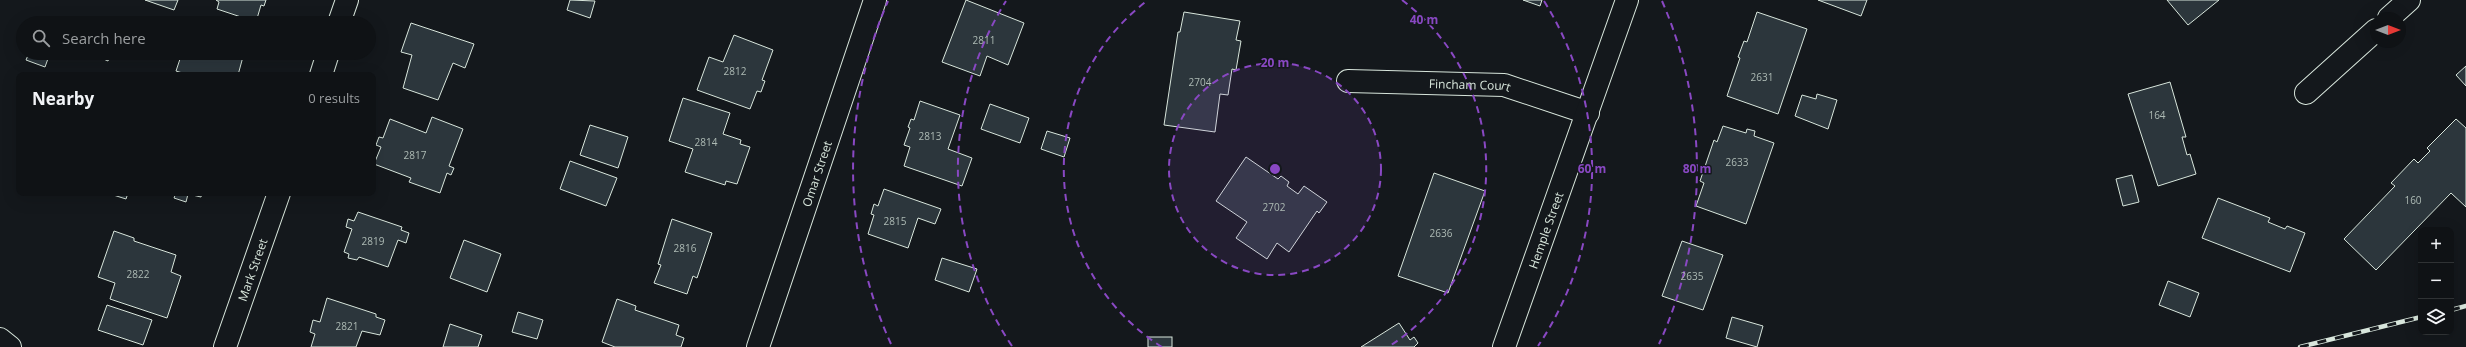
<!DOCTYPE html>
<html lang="en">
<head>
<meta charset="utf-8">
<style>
	body { margin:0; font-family:"Open Sans",sans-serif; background:#181b1e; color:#f1f3f6 }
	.controls { position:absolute; right:12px; bottom:12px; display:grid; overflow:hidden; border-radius:8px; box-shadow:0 4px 16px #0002 }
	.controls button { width:36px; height:36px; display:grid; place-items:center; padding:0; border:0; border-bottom:1px solid #2f3234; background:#0f1215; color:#f1f3f6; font:20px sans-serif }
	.compass { position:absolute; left:2370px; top:12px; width:36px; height:36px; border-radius:50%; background:#0f1215; box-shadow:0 4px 16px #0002; rotate:90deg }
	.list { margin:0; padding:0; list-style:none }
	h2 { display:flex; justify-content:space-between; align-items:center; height:52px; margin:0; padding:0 16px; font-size:17px }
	h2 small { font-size:13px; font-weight:400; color:#9b9ea0 }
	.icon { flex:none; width:22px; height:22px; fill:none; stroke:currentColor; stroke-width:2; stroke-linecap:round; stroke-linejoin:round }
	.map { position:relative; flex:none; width:2466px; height:347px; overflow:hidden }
	.search { position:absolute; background:#0f1215; box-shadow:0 4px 16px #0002; left:16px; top:16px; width:360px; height:44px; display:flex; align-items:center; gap:10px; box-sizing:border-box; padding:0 14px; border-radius:22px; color:#9b9ea0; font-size:15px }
	.panel { position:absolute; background:#0f1215; box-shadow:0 4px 16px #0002; left:16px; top:72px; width:360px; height:124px; border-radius:8px }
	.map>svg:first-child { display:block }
</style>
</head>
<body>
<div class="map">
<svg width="2466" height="347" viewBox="0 0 2466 347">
	<rect width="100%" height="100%" fill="#14181c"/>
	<g fill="#2c363c" stroke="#d8e6dc">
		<polygon points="145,0 178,0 174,10"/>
		<polygon points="216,0 266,0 264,6 261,5 256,22 217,9 219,2"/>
		<polygon points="570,0 595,1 590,18 567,10"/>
		<polygon points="966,0 1024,23 1008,65 987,56 980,76 942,62"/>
		<polygon points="1523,0 1542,0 1540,6"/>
		<polygon points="1818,0 1867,0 1861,16"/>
		<polygon points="2167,0 2219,0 2188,25"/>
		<polygon points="1184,12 1240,21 1236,40 1241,41 1236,70 1232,69 1228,95 1220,94 1215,132 1164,125 1178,32 1180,32"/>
		<polygon points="1757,12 1807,29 1778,114 1727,96 1740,58 1738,57 1744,41 1747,42"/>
		<polygon points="411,23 474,44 465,68 453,63 438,100 403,88 412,55 401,52"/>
		<polygon points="734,35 773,50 762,80 765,81 761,92 757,91 750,109 697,90 709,57 723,62"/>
		<polygon points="29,53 50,53 45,67 26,60"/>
		<polygon points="90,53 111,53 108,61"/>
		<polygon points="182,53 244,53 238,75 189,75 176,71"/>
		<polygon points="2466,66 2466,86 2456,75"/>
		<polygon points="2170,82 2186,137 2182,137 2187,155 2190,154 2196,174 2158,186 2128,94"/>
		<polygon points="1817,94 1837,100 1828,129 1795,116 1802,95 1816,99"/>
		<polygon points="683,98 730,113 723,134 741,140 740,144 750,147 737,184 726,181 725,185 685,172 693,149 669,141"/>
		<polygon points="920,101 960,115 948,149 972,158 962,186 904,166 910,147 904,145 910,128 908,127 911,119 914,120"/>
		<polygon points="990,104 1029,118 1020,143 981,129"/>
		<polygon points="432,117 463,129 449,166 454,168 451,175 447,173 440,193 409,182 411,178 374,164 381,147 376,145 379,137 383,138 390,119 426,133"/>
		<polygon points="2456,119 2466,128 2466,207 2451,193 2376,270 2344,239 2395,186 2391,183 2414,159 2418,163 2430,151 2427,148"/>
		<polygon points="590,125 628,137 618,168 580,155"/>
		<polygon points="1723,126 1746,133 1747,129 1755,131 1754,136 1774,143 1746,224 1696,206 1704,183 1700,181 1714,140 1717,142"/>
		<polygon points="1047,131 1070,138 1064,157 1041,149"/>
		<polygon points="1246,157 1278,179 1281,176 1289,182 1287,186 1298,194 1304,186 1327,202 1319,213 1317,211 1289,252 1277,243 1267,259 1236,238 1247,222 1216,201"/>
		<polygon points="570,161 617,178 606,206 560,189"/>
		<polygon points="1434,173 1485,191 1448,293 1398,276"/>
		<polygon points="2132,175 2139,202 2123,206 2116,179"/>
		<polygon points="884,189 941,209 935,224 918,218 908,248 868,234 874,215 871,214 874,204 878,206"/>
		<polygon points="107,193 128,193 126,199"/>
		<polygon points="176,193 202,193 201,197 188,194 186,202 174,198"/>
		<polygon points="2218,198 2270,218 2268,222 2285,229 2287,226 2305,233 2290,272 2202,238"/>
		<polygon points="358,212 402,227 401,230 409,233 406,243 398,240 388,267 359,257 357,260 348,258 349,254 344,252 352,229 346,227 348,219 354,221"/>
		<polygon points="672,219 712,233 697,278 693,276 687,294 654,283 661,265 658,264"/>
		<polygon points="114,231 134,238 134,241 176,255 171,272 181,276 167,318 110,299 115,283 98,277"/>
		<polygon points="464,240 501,254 487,292 450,278"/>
		<polygon points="1682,241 1723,255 1703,310 1662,296"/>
		<polygon points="942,258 977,269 969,292 935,280"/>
		<polygon points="2168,281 2199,293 2190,317 2159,305"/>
		<polygon points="327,298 376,314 376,317 385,320 380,335 362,331 356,347 311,347 315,334 310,332 313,320 320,322"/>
		<polygon points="617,299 636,306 635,310 679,325 676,335 684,338 681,347 615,347 602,342"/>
		<polygon points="107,305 152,320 143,345 98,330"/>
		<polygon points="518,312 543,320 537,339 512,332"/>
		<polygon points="1732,317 1763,326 1757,347 1726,338"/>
		<polygon points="1399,323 1410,340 1414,337 1418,343 1414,347 1361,347"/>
		<polygon points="450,324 482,335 478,347 443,347"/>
		<rect x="1148" y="337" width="24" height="10"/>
	</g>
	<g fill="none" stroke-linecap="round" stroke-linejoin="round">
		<defs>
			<g id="minor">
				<polyline points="2389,18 2409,0"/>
				<polyline points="339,23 347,0"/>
				<polyline points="321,75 328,53"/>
				<path id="s1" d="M1348,81L1504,85L1588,113"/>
				<polyline points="2306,93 2376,30"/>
				<polyline points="0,339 10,347"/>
				<path id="s2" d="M225,347L279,193"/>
				<path id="s3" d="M758,347L875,0"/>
				<path id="s4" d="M1504,347L1627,0"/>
			</g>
		</defs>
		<use href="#minor" stroke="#d8e6dc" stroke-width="24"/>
		<use href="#minor" stroke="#14181c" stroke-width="22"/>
		<defs>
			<g id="rail">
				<polyline points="2451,310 2466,306"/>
				<polyline points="2300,347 2421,317"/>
			</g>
		</defs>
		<use href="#rail" stroke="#d8e6dc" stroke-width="4.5"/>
		<use href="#rail" stroke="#14181c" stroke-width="3" stroke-dasharray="9" stroke-linecap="butt"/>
	</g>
	<circle cx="1275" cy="169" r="106" fill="#8948c3" fill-opacity=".12"/>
	<g fill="none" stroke="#8948c3" stroke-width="2" stroke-dasharray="7 5">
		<circle cx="1275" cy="169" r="106"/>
		<path d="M1162 347A211 211 0 0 1 1148 0M1402 0A211 211 0 0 1 1388 347"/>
		<path d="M1012 346A317 317 0 0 1 1006 1M1544 1A317 317 0 0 1 1538 346"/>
		<path d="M891 344A422 422 0 0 1 888 1M1662 1A422 422 0 0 1 1659 344"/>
	</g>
	<g text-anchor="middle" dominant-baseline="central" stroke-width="3" stroke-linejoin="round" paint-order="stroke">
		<g font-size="10" fill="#adbab4">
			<text x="984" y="40">2811</text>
			<text x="735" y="71">2812</text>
			<text x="1762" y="77">2631</text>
			<text x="1200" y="82">2704</text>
			<text x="2157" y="115">164</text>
			<text x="930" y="136">2813</text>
			<text x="706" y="142">2814</text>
			<text x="415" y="155">2817</text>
			<text x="1737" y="162">2633</text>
			<text x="2413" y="200">160</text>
			<text x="1274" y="207">2702</text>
			<text x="895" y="221">2815</text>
			<text x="1441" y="233">2636</text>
			<text x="373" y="241">2819</text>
			<text x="685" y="248">2816</text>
			<text x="138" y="274">2822</text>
			<text x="1692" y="276">2635</text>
			<text x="347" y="326">2821</text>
		</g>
		<g font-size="12" fill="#d8e6dc" stroke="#14181c">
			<text stroke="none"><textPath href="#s1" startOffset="122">Fincham Court</textPath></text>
			<text stroke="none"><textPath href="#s3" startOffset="183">Omar Street</textPath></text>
			<text stroke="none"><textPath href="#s4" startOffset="124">Hemple Street</textPath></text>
			<text stroke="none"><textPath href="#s2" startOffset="82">Mark Street</textPath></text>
		</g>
	</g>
	<circle cx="1275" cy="169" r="6" fill="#8948c3" stroke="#14181c" stroke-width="2"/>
	<g font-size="12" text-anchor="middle" font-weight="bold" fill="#8948c3" stroke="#14181c" stroke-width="3" stroke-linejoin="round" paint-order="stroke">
		<text x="1424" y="24">40 m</text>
		<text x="1275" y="67">20 m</text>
		<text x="1592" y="173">60 m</text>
		<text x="1697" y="173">80 m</text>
	</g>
</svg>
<div class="controls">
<button>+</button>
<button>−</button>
<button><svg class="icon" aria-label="layers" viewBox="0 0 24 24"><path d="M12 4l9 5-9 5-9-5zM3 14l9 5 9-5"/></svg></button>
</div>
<svg class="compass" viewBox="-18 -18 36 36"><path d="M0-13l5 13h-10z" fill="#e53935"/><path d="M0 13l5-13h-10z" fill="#9b9ea0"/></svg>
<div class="search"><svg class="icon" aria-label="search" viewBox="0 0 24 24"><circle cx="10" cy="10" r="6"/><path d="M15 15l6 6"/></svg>Search here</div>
<section class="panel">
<h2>Nearby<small>0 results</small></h2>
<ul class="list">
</ul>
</section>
</div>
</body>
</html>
